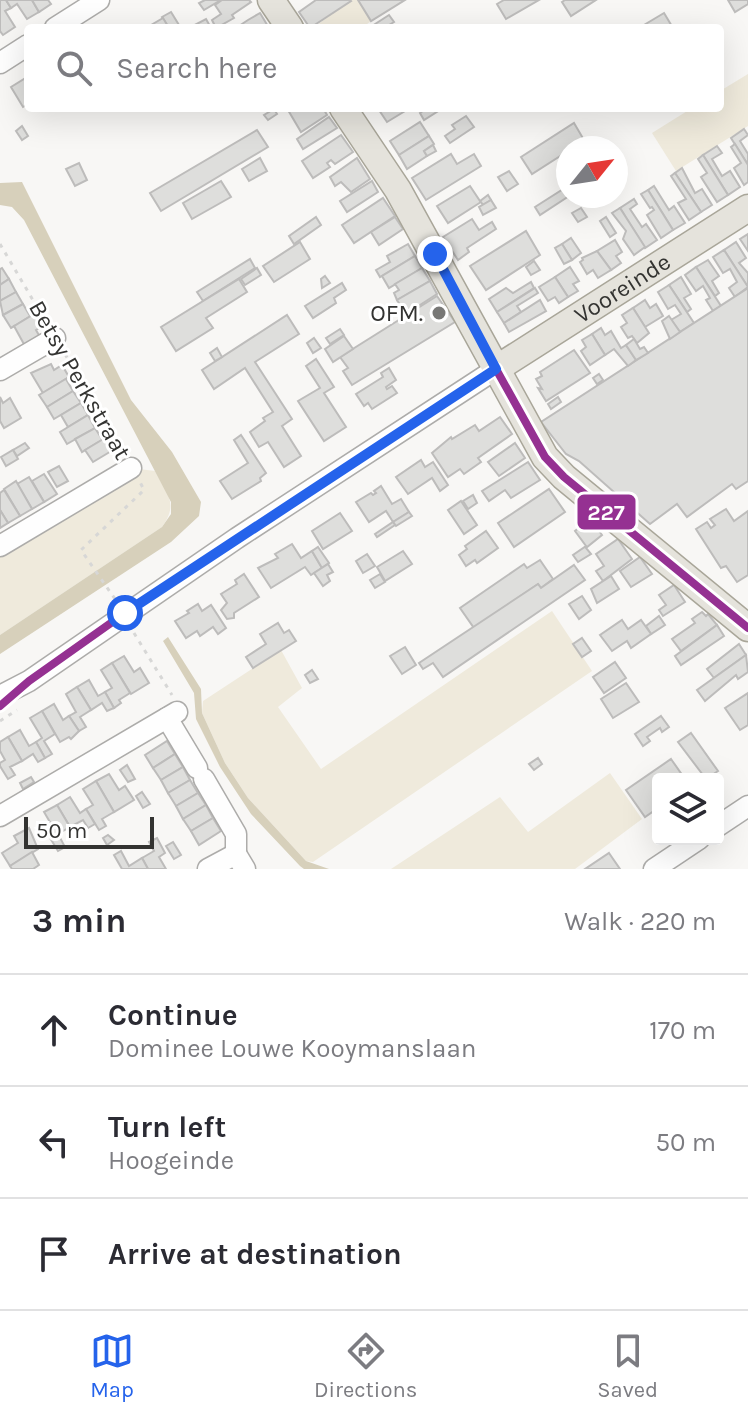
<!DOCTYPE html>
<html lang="en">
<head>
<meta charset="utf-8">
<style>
	body { margin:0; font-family:Karla,sans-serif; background:#f7f7f7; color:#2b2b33 }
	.controls { position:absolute; right:24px; bottom:24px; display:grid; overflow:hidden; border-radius:8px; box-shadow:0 8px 32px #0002 }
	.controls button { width:72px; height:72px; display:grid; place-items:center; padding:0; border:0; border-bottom:2px solid #e1e1e2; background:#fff; color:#2b2b33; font:40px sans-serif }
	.compass { position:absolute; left:556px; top:136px; width:72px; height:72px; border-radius:50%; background:#fff; box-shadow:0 8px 32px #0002; rotate:60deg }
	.scale { position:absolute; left:24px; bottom:20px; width:130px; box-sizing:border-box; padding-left:8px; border:4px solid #333331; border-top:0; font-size:22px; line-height:28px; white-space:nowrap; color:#333331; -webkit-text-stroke:6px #fff; paint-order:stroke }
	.stop { position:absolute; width:24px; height:24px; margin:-18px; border:6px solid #2563eb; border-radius:50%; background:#fff }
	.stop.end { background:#2563eb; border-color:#fff; box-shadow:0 2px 8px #0008 }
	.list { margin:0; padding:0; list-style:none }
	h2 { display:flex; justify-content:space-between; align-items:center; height:104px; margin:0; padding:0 32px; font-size:34px }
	h2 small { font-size:26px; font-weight:400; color:#7c7c81 }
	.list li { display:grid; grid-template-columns:52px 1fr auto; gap:24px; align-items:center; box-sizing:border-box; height:112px; padding:0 32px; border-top:2px solid #e1e1e2 }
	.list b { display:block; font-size:30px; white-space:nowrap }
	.list p { margin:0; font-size:26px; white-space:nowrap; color:#7c7c81 }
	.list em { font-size:26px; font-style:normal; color:#7c7c81 }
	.icon { flex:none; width:44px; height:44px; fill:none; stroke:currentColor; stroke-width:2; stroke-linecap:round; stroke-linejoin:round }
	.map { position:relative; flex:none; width:748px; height:869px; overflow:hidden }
	.search { position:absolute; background:#fff; box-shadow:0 8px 32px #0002; left:24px; right:24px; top:24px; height:88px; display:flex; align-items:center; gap:20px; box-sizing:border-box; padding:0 28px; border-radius:8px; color:#7c7c81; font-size:30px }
	.sheet { height:440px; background:#fff }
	nav { display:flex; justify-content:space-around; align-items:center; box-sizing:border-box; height:112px; border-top:2px solid #e1e1e2; background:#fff; font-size:22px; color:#7c7c81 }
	nav a { display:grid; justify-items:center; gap:4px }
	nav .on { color:#2563eb }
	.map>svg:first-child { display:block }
</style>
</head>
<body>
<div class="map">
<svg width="748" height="869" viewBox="0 0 748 869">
	<rect width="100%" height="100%" fill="#f8f7f5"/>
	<g fill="#efeadc">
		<polygon points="350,0 358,0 371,21 362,28 313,28"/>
		<polygon points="748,74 748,126 676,171 652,133 692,108 720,108 720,91"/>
		<path d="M139,469L155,471C167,494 179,503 162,527L0,635V556Z"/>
		<polygon points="552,611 592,671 313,862 306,861 248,798 225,763 202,713 203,701 281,650 302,688 278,707 321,769"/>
		<polygon points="610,773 642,819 575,869 391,869 500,797 528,832"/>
	</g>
	<g fill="#d7d0bb">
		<polygon points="22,182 131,400 172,452 201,502 199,516 171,542 0,654 0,635 162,527 171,514 171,502 24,220 12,207 0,205 0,183"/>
		<polygon points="168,637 201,689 202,713 225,763 248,798 306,861 329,869 304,869 300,866 251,814 220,767 196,719 194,693 163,641"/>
	</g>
	<g fill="#dededc" stroke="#bdbcbb" stroke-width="2">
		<polygon points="0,0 6,0 11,8 5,11 15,27 3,35 0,31"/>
		<polygon points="6,0 32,0 39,12 27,19 17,4 11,8"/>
		<polygon points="32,0 48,0 51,4 39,12"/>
		<polygon points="205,0 221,0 204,10 199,3"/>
		<polygon points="222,0 249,0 251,2 232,15 234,18 216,28 212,20 221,14 215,5"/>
		<polygon points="316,0 350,0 351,1 310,28 299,12"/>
		<polygon points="358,0 405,0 371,21"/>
		<polygon points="504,0 539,0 506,19 497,4"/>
		<polygon points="565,0 596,0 571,16 562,2"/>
		<polygon points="728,0 748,0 748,4 735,12"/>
		<polygon points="171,12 179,25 175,28 169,28 162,17"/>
		<polygon points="260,13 269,28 236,28 248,20"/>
		<polygon points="664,13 673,28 639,28"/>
		<polygon points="389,15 394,22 384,28 369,28"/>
		<polygon points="163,18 169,28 146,28"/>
		<polygon points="206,19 211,28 189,28"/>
		<polygon points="28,73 28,104 23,107 11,87 27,77"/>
		<polygon points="291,108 323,108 327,115 301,132 288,110"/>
		<polygon points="382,108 410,108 387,122 379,110"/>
		<polygon points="427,108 443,108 424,120 420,113"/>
		<polygon points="274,109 277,114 268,120 264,115"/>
		<polygon points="466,116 474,127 450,143 445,136 455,129 452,125"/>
		<polygon points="329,117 337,128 303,149 297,139"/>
		<polygon points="420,122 429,136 399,155 390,141"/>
		<polygon points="574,123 584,140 568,148 568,151 532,174 521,157"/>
		<polygon points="22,126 28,136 22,140 16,131"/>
		<polygon points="744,129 748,135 740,141 748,154 748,165 731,138"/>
		<polygon points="257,130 268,147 161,211 150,193"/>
		<polygon points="341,135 353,152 335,164 331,160 327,163 330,167 313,178 302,161"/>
		<polygon points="429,136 434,144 424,151 427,156 407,169 399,155"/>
		<polygon points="735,144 748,165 748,182 744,185 734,168 741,163 731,147"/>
		<polygon points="433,145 436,151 427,156 424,151"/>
		<polygon points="717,146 722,153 712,159 722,176 730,171 740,187 728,195 703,155"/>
		<polygon points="451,154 457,164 474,154 481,166 426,200 412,178"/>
		<polygon points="703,155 728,195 717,202 701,177 707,173 698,159"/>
		<polygon points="260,158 267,171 249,181 242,169"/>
		<polygon points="357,158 370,179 351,192 341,182 335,186 330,177"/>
		<polygon points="79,163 87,180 75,186 66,169"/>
		<polygon points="682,168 695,193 702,189 712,205 701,212 675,173"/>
		<polygon points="509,171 518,184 507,191 498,177"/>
		<polygon points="675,173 701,212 689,220 678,203 686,199 671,176"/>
		<polygon points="221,181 231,197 192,219 183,203"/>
		<polygon points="372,181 378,192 347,212 340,201"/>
		<polygon points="470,186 480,201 488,195 491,200 483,205 481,202 448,223 437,206"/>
		<polygon points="568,186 569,196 540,215 535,207"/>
		<polygon points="654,186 669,210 674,206 685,223 673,230 648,190"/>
		<polygon points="648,190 673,230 661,238 647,215 654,210 652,207 650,208 641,194"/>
		<polygon points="383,198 395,216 354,243 342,225"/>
		<polygon points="634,199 637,204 630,209 642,227 646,224 657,240 645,248 620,208"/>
		<polygon points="491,200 496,208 483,215 479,207"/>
		<polygon points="581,208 587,217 578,222 572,213"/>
		<polygon points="620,208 645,247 634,255 623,239 626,231 612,213"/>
		<polygon points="316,217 321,225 294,244 289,236"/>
		<polygon points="395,217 403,229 379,245 371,232"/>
		<polygon points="606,217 616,233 610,237 600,221"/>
		<polygon points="472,219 479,230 492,222 496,229 467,248 469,252 458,260 443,237"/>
		<polygon points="526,231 540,255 486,290 470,266"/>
		<polygon points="748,234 748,251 740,239"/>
		<polygon points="571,238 581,253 572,260 562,244"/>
		<polygon points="615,240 622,252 616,256 621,263 611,270 597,251"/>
		<polygon points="300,242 310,259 274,282 263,266"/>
		<polygon points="736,242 746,258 739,263 748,273 748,287 724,250"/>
		<polygon points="408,244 415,256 380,277 376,270 390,262 387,256"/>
		<polygon points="562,244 572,260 564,264 555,248"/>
		<polygon points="724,250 748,287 735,297 729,288 737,282 730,269 723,273 713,257"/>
		<polygon points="597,251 611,270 598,278 593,270 587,274 580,262 583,260 582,258"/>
		<polygon points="415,256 422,268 389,288 382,276"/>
		<polygon points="250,259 255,268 203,301 197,292"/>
		<polygon points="708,260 719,276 712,281 719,293 715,296 696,267"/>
		<polygon points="534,261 540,270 531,275 526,267"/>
		<polygon points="570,267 579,281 573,284 578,291 568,297 555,277"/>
		<polygon points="696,267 721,306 713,311 706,300 710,298 703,286 696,291 685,275"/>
		<polygon points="2,268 9,279 0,285 0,269"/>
		<polygon points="257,268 261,275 245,285 241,279"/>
		<polygon points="422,268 430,281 397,300 394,293 399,290 395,284"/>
		<polygon points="325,276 330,283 322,288 321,279"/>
		<polygon points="555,277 568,297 559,303 555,297 548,301 539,287"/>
		<polygon points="681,277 691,294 684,298 691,309 687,312 669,285"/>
		<polygon points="9,279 16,292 0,301 0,285"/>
		<polygon points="239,279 247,292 206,318 213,328 176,351 161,327"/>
		<polygon points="430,281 437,294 406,314 397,300"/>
		<polygon points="531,282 534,288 497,312 489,299 506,288 513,293"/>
		<polygon points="342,283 346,290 334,298 336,303 313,318 305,306"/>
		<polygon points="669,285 694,323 680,332 671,320 681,314 675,305 668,309 658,292"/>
		<polygon points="535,288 538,293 517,306 521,312 504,323 497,312"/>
		<polygon points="748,288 748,481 736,489 732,484 687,517 677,504 650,524 579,461 566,454 541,422"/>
		<polygon points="16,292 23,304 3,315 0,301"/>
		<polygon points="437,296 455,322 352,385 343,371 348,368 340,357"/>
		<polygon points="540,300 546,311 509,332 504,323"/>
		<polygon points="645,300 650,308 656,304 663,316 645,327 633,308"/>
		<polygon points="23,304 30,316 34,314 11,328 3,315"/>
		<polygon points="633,308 649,333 637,343 632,336 628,338 621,327 627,323 622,315"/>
		<polygon points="34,314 41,327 36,330 40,337 25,346 14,326 11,328"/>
		<polygon points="287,315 299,334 255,362 292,419 282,426 301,456 284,467 268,442 259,447 250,432 265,421 263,418 273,412 245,368 214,389 202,370"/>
		<polygon points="669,316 680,332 670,339 662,321"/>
		<polygon points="601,328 605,335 611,331 621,348 626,345 636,360 628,366 614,349 605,355 592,334"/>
		<polygon points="340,329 344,335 330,344 326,338"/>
		<polygon points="592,334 605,355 590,365 581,351 586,347 582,340"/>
		<polygon points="344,336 353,349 333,362 325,349"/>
		<polygon points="314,338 321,348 313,353 307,343"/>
		<polygon points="634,339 640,349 644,347 648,353 636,360 626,345"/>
		<polygon points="217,348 222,357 215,361 210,353"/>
		<polygon points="574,350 590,373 546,401 538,388 542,389 536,379 542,376 540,372"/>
		<polygon points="316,359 334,387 324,393 346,427 324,441 298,401 320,388 306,366"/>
		<polygon points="51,364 54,370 62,365 69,377 43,393 31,373"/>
		<polygon points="389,368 396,380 386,387 387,389 392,386 397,393 372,409 368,403 364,406 356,394 383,377 381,373"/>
		<polygon points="599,374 603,380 597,384 593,378"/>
		<polygon points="69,377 66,379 73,391 47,407 39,395"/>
		<polygon points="73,391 81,403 54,419 47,407"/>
		<polygon points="0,397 3,403 10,398 21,418 4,428 0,421"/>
		<polygon points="558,397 561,402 551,409 548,404"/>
		<polygon points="81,403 88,415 68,427 61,415"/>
		<polygon points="88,415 95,428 67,444 60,432"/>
		<polygon points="500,417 512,434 478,458 481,462 464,474 460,469 448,477 432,453 451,437 452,439 475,425 479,431"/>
		<polygon points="95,428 102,439 105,438 82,452 75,439"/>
		<polygon points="241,435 266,473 260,478 261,481 232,499 220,481 248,463 234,440"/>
		<polygon points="105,438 113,450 93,462 85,450"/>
		<polygon points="25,443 29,448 17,456 13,450"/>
		<polygon points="515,443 525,458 499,476 488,462"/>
		<polygon points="13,450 18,459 6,466 1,457"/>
		<polygon points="421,460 425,467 433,462 448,485 440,491 432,478 408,494 396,477"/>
		<polygon points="528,462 540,480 511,498 505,490 489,501 482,491"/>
		<polygon points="59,466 68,481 57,487 48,472"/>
		<polygon points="44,474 57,494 44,502 32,481"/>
		<polygon points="29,477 44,502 32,509 17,484"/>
		<polygon points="16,481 32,509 20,516 4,489"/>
		<polygon points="381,486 392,504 401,499 409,512 393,522 386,511 369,522 356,502 371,493 373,495 376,493 374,491"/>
		<polygon points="549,489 565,512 514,547 498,523"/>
		<polygon points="4,490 20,516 8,523 0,510 0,493"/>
		<polygon points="473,495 477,503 468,509 463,501"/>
		<polygon points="461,501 477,525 464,534 448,510"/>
		<polygon points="726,509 734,521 748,511 748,575 737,582 726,566 721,568 696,529 707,522 711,528 715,525 710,519"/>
		<polygon points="0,510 8,523 0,528"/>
		<polygon points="409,512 412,516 396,526 393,522"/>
		<polygon points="340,513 352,531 323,549 312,531"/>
		<polygon points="590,519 602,535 586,548 591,554 578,562 573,555 586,546 575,531"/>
		<polygon points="393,522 395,525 377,537 375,534"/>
		<polygon points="486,531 498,548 477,563 475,560 466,566 459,555 467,549 465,546"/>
		<polygon points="618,539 632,559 603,581 596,571 604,566 596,554"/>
		<polygon points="292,544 301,558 312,551 322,568 311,575 305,567 271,588 258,568 278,558 275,554"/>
		<polygon points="318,547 329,563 322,568 312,551"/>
		<polygon points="403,551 412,564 385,581 377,567"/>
		<polygon points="367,554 375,566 363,573 356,561"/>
		<polygon points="640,557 652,574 631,587 620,571"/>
		<polygon points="540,560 553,579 541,588 538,584 474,628 460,608 524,564 527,568"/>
		<polygon points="328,564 333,572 327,575 330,581 323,586 314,573"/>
		<polygon points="574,565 585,580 443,677 433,663 423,669 419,663 538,584 541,588"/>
		<polygon points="244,574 259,597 234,613 234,618 227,619 221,610 227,603 221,594 237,584 235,580"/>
		<polygon points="380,574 385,582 375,588 370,580"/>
		<polygon points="611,576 619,589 597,603 591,589"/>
		<polygon points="674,585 685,602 663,616 659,610 666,605 659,595"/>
		<polygon points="582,596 591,610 579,619 569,604"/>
		<polygon points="198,604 202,611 211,605 226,628 218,634 213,627 200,636 197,631 186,638 175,621 189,613 187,611"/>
		<polygon points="702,612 706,616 708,614 717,625 681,651 672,639 695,623 692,619"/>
		<polygon points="659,616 665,625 651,634 646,626"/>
		<polygon points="622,620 628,629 641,620 651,634 631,648 627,641 612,651 600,635"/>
		<polygon points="278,623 284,633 289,630 296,641 253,668 246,657 266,644 260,634"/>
		<polygon points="717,625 724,636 681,665 675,656"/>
		<polygon points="582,638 591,651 582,657 573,644"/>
		<polygon points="739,644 746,655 714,678 707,669"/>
		<polygon points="405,647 416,665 402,674 390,656"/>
		<polygon points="746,655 748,672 738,679 736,675 705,701 697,690"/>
		<polygon points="124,656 134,672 140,668 149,683 131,694 112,663"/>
		<polygon points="615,662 626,678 604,693 593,677"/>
		<polygon points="112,663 130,693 119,700 121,703 114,708 105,692 112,688 101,670"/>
		<polygon points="312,670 318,679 310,683 305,675"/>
		<polygon points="89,680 98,696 105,692 114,708 107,711 102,703 91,710 77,687"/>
		<polygon points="626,683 639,702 613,718 601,699"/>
		<polygon points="77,687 91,710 80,717 86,727 79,731 69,716 76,712 66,694"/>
		<polygon points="748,693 748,725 740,730 725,708"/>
		<polygon points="54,704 63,720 69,716 79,731 71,739 69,737 60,742 42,711"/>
		<polygon points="42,711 55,734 44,741 52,754 45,758 36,742 42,738 30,718"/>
		<polygon points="661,716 669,727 662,732 660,728 647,737 650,741 643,746 635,734"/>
		<polygon points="20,730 29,746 36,742 45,758 38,762 33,754 22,761 8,737"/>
		<polygon points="691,733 718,771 706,779 678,742"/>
		<polygon points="8,737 22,761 10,767 15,775 8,779 0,766 0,763 5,760 0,751 0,742"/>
		<polygon points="167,741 175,754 153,768 145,755"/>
		<polygon points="175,754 183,767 161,780 153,768"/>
		<polygon points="538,758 542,764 534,770 529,764"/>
		<polygon points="671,759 685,779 658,779 658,808 645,817 626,790"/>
		<polygon points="127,765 135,779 128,782 120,770"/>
		<polygon points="183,767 190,780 168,793 161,780"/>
		<polygon points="109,774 119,790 125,786 134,800 114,812 96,781"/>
		<polygon points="31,777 34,782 23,789 20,783"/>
		<polygon points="190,780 198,793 176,806 168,793"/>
		<polygon points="96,781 114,812 102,819 106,826 99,830 86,809 93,805 83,789"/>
		<polygon points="142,792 150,804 143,808 136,796"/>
		<polygon points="198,793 206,805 183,819 176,806"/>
		<polygon points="70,797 80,813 86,809 95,824 88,828 83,820 70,827 57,805"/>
		<polygon points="57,805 70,827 58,834 65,847 58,851 47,833 54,829 44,812"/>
		<polygon points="206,805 213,818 191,831 183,819"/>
		<polygon points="213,818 221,831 199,845 191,831"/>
		<polygon points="29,828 38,849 10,866 2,853 18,843 14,836"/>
		<polygon points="108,835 114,840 107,845 103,838"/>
		<polygon points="157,838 165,853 159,857 166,869 148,869 142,858 154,851 149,842"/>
		<polygon points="173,842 181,855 174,859 166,846"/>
		<polygon points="121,851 129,866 142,858 148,869 122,869 114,855"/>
		<polygon points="32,852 39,865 33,869 12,869 10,866"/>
		<polygon points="609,853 620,869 585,869"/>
	</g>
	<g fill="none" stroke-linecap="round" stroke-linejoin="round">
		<defs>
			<g id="minor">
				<polyline points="55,28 99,0"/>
				<polyline points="0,63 28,45"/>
				<polyline points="0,370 55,338"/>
				<polyline points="0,546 131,468"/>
				<polyline points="0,696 29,681 237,538 496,369"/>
				<polyline points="167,718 197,768"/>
				<polyline points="204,779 236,834 236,854"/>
				<polyline points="0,816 177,712"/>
				<polyline points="718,826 748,806"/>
				<polyline points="208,869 236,854 245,869"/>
				<polyline points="654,869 699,839"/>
			</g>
			<g id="major">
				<polyline points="271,0 290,28"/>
				<polyline points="343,108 398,190 545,457 564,477 748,628"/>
				<path id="s1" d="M496,369L748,208"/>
			</g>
		</defs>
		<use href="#minor" stroke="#adacaa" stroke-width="23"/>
		<use href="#major" stroke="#a9a699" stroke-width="29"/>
		<g stroke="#d7d7d6" stroke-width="3" stroke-dasharray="4 6" stroke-linecap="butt">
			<polyline points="0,244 47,324"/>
			<polyline points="65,354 122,451"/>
			<polyline points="115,599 81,550 144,490 140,482"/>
			<polyline points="134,633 172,695"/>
			<polyline points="0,721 17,710"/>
		</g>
		<use href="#minor" stroke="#fefefe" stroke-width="20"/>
		<use href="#major" stroke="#e5e3dc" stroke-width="26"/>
		<defs>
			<g id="bus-1">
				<polyline points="496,369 545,457 564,477 748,628"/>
				<polyline points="0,706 29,681 125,613 496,369"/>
			</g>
		</defs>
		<use href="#bus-1" stroke="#fff" stroke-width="14"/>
		<use href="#bus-1" stroke="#953192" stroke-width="8"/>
	</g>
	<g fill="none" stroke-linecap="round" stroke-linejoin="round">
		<polyline stroke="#2563eb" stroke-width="10" points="125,613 496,369 435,254"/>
	</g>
	<circle fill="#787876" stroke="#fff" stroke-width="3" cx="439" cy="313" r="8"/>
	<g text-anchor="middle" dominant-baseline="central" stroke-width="6" stroke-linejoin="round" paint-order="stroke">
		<g font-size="24" fill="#333331" stroke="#fff">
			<text stroke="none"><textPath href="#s1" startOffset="150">Vooreinde</textPath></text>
			<text transform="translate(80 380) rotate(60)">Betsy Perkstraat</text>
		</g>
		<g font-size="24" fill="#333331" stroke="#fff" text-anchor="end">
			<text x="423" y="313">OFM.</text>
		</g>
	</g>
	<rect stroke="#fff" stroke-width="3" x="576" y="493" width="61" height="38" rx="8" fill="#953192"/>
	<g font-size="22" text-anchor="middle" font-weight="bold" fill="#fff">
		<text x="606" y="520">227</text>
	</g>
</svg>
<div class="controls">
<button><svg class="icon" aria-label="layers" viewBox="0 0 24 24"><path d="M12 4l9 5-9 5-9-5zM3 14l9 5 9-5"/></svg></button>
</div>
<svg class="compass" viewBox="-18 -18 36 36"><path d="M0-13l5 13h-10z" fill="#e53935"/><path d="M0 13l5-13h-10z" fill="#7c7c81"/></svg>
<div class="scale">50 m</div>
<div class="stop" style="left:125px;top:613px"></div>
<div class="stop end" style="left:435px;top:254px"></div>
<div class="search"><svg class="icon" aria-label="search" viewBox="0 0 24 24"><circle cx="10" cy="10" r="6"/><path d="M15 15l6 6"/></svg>Search here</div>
</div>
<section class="sheet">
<h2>3 min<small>Walk · 220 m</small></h2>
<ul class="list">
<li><svg class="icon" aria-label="ahead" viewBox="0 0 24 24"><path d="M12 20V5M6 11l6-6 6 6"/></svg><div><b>Continue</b><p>Dominee Louwe Kooymanslaan</p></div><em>170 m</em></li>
<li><svg class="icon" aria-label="left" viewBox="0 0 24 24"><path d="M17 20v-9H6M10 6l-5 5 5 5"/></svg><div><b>Turn left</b><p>Hoogeinde</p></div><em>50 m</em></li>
<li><svg class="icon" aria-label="arrive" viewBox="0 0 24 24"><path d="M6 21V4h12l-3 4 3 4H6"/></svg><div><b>Arrive at destination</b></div></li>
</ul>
</section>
<nav>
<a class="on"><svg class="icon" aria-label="map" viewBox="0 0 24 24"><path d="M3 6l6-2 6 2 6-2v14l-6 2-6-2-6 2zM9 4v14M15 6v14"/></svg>Map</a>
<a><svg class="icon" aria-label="directions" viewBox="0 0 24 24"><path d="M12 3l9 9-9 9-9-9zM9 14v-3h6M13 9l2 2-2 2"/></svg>Directions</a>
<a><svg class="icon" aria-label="saved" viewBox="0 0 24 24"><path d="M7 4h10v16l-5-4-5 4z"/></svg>Saved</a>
</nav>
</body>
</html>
